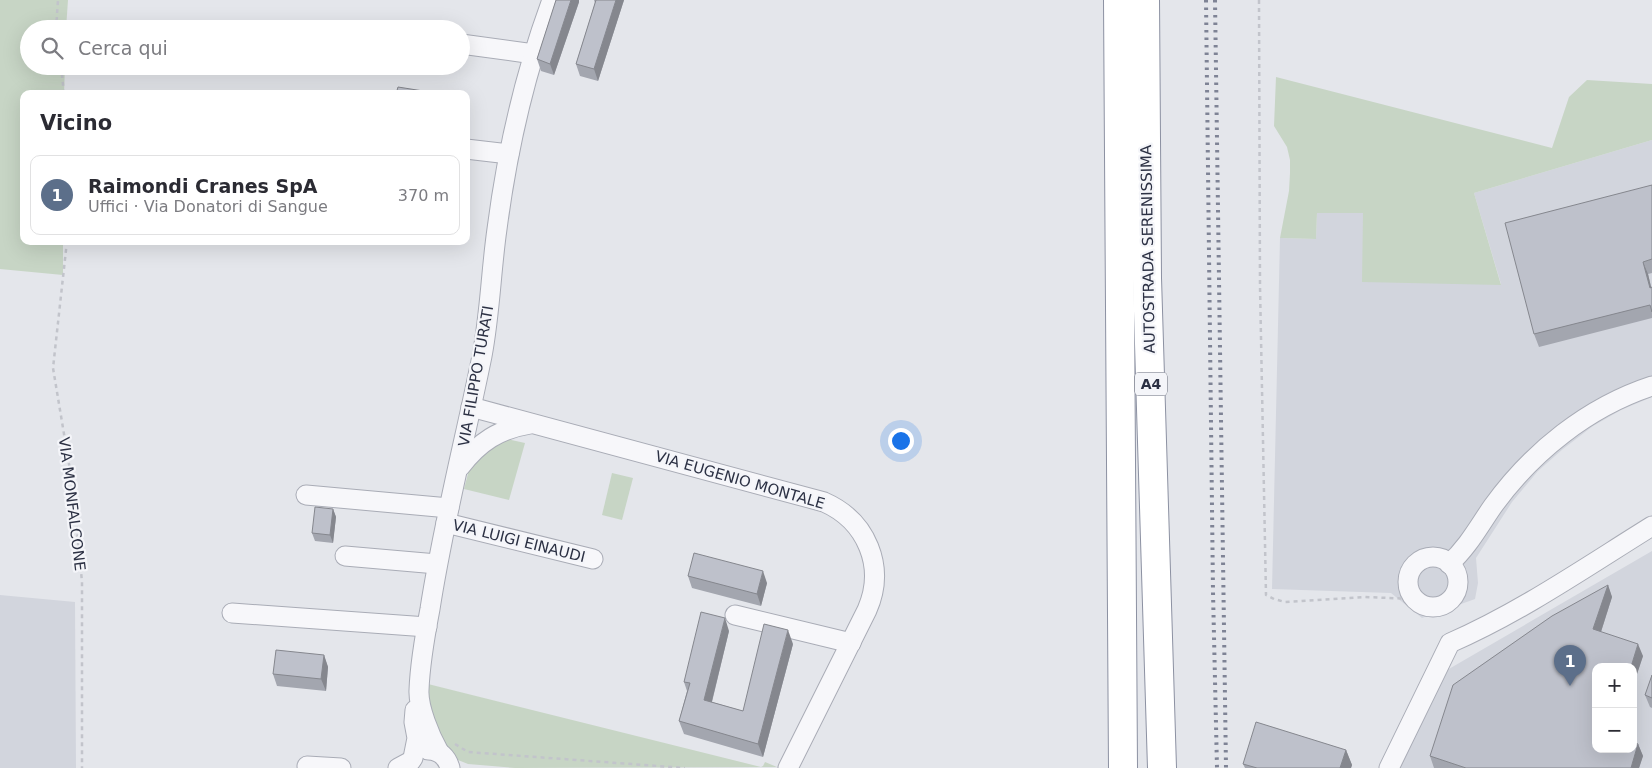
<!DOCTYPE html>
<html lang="it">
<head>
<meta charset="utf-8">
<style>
	body { margin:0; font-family:"DejaVu Sans",sans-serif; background:#f7f7f7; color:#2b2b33 }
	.controls { position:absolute; right:15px; bottom:15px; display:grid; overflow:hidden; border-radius:10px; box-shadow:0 5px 20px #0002 }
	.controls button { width:45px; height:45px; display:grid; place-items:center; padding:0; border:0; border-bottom:1px solid #e1e1e2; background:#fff; color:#2b2b33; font:25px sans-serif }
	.you { position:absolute; left:900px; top:440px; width:18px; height:18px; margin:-12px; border:4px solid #fff; border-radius:50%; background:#1a73e8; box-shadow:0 0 0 8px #1a73e833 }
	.badge { display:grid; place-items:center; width:32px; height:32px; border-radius:50%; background:#db2777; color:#fff; font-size:16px; font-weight:700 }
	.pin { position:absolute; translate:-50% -41px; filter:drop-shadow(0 1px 2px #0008) }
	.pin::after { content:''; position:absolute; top:26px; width:18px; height:15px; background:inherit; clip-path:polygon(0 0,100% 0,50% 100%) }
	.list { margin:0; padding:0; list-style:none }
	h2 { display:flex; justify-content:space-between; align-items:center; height:65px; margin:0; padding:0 20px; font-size:21px }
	h2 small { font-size:16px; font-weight:400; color:#7c7c81 }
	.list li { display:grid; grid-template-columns:32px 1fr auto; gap:15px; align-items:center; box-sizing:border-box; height:80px; margin:0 10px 10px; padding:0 10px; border:1px solid #e1e1e2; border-radius:10px }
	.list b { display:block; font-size:19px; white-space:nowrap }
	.list p { margin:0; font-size:16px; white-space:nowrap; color:#7c7c81 }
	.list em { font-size:16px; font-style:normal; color:#7c7c81 }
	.icon { flex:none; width:28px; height:28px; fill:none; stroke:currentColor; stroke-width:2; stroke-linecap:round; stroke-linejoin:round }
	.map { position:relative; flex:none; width:1652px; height:768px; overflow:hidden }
	.search { position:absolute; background:#fff; box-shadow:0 5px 20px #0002; left:20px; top:20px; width:450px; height:55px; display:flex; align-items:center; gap:12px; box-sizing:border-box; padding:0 18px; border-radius:28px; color:#7c7c81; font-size:19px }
	.panel { position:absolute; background:#fff; box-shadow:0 5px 20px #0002; left:20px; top:90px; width:450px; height:155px; border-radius:10px }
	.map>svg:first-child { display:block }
</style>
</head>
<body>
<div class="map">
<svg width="1652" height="768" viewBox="0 0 1652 768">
	<rect width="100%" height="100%" fill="#e4e6eb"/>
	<g fill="#d2d5dd" fill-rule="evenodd">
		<polygon points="1652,140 1652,397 1621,410 1593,426 1563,449 1538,471 1512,502 1476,558 1478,583 1475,599 1422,618 1391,593 1272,589 1280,238 1316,239 1317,213 1363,213 1501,284 1474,193"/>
		<path d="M1652,551V768H1394L1423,684ZM1596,667H1633V749H1596Z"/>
		<polygon points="0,595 75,602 76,768 0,768"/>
	</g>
	<g fill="#c7d5c5">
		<polygon points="0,0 68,0 66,29 29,29 29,66 65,66 64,94 24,94 24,241 63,241 63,275 0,269"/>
		<polygon points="1276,77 1552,148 1569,97 1587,80 1652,84 1652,140 1474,193 1501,285 1362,282 1363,213 1317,213 1316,239 1280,238 1289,191 1290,173 1290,160 1287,147 1274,126"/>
		<polygon points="503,438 525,443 509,500 464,489 470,466"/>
		<polygon points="612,473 633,478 622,520 602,515"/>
		<polygon points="428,684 761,767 763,766 765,762 777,767 515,768 468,764 458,760 451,755 430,720"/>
	</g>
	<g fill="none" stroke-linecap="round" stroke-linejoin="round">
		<defs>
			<g id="minor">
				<polyline points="461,44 534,54"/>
				<polyline points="466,149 509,154"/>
				<path d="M471,407L824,502C867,521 886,567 867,610L788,768"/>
				<path d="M460,467C479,442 499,429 530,424"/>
				<polyline points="306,495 449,508"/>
				<polyline points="446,523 593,559"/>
				<polyline points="345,556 437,564"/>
				<circle cx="1433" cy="582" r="25"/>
				<path d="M1449,564C1468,547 1479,526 1493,506C1532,452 1588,407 1652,386"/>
				<polyline points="232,613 427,627"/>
				<polyline points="735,615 851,643"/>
				<path d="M428,750C440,750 447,757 450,768"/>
				<path d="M439,752C430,736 418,707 419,690C420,663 425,635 430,609C443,524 465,440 482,356C490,314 491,271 497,229C507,152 525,73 552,0"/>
				<polyline points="413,758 417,738 414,722 415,710"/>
				<polyline points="307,766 341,768"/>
				<polyline points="398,768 411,761"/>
				<path d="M1389,768L1450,643C1521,612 1586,567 1652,526"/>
			</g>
			<g id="highway">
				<polyline points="1118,0 1123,768"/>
				<polyline points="1145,0 1147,278 1162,768"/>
			</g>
		</defs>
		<use href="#minor" stroke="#a9acb6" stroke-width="21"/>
		<use href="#highway" stroke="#8c91a2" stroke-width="30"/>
		<g stroke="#c2c4cb" stroke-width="2.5" stroke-dasharray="4 4" stroke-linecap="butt">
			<polyline points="1259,0 1260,286 1266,595 1274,599 1285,602 1365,597 1415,599"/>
			<polyline points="56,29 58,0"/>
			<polyline points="61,66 64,94"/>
			<polyline points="67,241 53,368 73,488 82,582 82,768"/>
			<polyline points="455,744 468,752 685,768"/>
		</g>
		<use href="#minor" stroke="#f7f7fa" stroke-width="19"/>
		<use href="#highway" stroke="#fff" stroke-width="28"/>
		<g stroke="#7e8395" stroke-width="4" stroke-dasharray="2.5 5" stroke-linecap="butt">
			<polyline points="1206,0 1213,592 1217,768"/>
			<polyline points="1215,0 1226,768"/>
		</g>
	</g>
	<g fill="#a3a6af">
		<polygon points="556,0 579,0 579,2 554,75 541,71 537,59"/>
		<polygon points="594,0 624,0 598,81 580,76 576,64 595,3"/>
		<polygon points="1652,185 1652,273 1648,274 1651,287 1652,287 1652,318 1539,347 1534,334"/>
		<polygon points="333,509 336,517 333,543 315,541 312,533"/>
		<polygon points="688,576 767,583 761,606 692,588"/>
		<polygon points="1608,585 1612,597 1601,632 1643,656 1633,686 1633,667 1596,749 1638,744 1643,756 1639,768 1434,768 1430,756"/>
		<polygon points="729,631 712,702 743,711 793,644 763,757 684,734 679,721 687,691 684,682"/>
		<polygon points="324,655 328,667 326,691 277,686 273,674"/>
		<polygon points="1652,675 1652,708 1650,707 1645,695"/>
		<polygon points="1346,750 1352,765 1351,768 1245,768 1243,764"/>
	</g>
	<g fill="#85878e">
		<polygon points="571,0 579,0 579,2 554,75 550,64"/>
		<polygon points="616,0 624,0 598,81 594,69"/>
		<polygon points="1643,262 1648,274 1652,291 1650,288"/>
		<polygon points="333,509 336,517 333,543 330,535"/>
		<polygon points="763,571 767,583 761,606 757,594"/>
		<polygon points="1608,585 1612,597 1598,641 1593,629"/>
		<polygon points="725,618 729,631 709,713 704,700"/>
		<polygon points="788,630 793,644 763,757 758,744"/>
		<polygon points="1638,644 1643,656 1633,686 1633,667 1631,667"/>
		<polygon points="324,655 328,667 326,691 321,679"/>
		<polygon points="1638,744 1643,756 1639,768 1631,768"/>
		<polygon points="1346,750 1352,765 1351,768 1340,768"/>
	</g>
	<g fill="#bec1cb" stroke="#85878e">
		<polygon points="556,0 571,0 550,64 537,59"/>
		<polygon points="596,0 616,0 594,69 576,64"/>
		<polygon points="398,87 442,94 396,94"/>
		<polygon points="1652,185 1652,259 1643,262 1650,288 1652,287 1652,312 1650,305 1534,334 1505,223"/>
		<polygon points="315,507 333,509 330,535 312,533"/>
		<polygon points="694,553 763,571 757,594 688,576"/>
		<polygon points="1608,585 1593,629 1638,644 1631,667 1596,667 1596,749 1633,749 1633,742 1638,744 1631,768 1466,768 1430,756 1453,685 1552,616"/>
		<polygon points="701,612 725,618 704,700 743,711 764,624 788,630 758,744 679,721 690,683 684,682"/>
		<polygon points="276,650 324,655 321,679 273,674"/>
		<polygon points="1652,675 1652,698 1645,695"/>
		<polygon points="1256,722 1346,750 1340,768 1257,768 1243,764"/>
	</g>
	<g text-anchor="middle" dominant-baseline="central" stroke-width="4.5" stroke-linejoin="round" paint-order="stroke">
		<rect fill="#f4f5f9" stroke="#686c7a" stroke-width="1" x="1135" y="372.5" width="32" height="23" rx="4"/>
		<g font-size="14" font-weight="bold" fill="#2c3144">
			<text x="1151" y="384">A4</text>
		</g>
		<g font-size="15" fill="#2c3144" stroke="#f4f5f9">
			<text transform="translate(1148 249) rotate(-91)">AUTOSTRADA SERENISSIMA</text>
			<text transform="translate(476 376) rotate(-80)">VIA FILIPPO TURATI</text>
			<text transform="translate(740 480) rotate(16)">VIA EUGENIO MONTALE</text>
			<text transform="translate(72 504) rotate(83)">VIA MONFALCONE</text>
			<text transform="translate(519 541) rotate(14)">VIA LUIGI EINAUDI</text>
		</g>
	</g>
</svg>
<div class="controls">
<button>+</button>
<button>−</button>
</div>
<div class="you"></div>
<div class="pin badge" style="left:1570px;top:686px;background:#5c6f8a">1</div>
<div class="search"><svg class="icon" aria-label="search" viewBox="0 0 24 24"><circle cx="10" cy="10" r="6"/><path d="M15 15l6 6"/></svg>Cerca qui</div>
<section class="panel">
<h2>Vicino<small></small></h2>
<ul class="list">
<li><span class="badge" style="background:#5c6f8a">1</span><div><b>Raimondi Cranes SpA</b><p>Uffici · Via Donatori di Sangue</p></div><em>370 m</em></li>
</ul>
</section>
</div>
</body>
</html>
